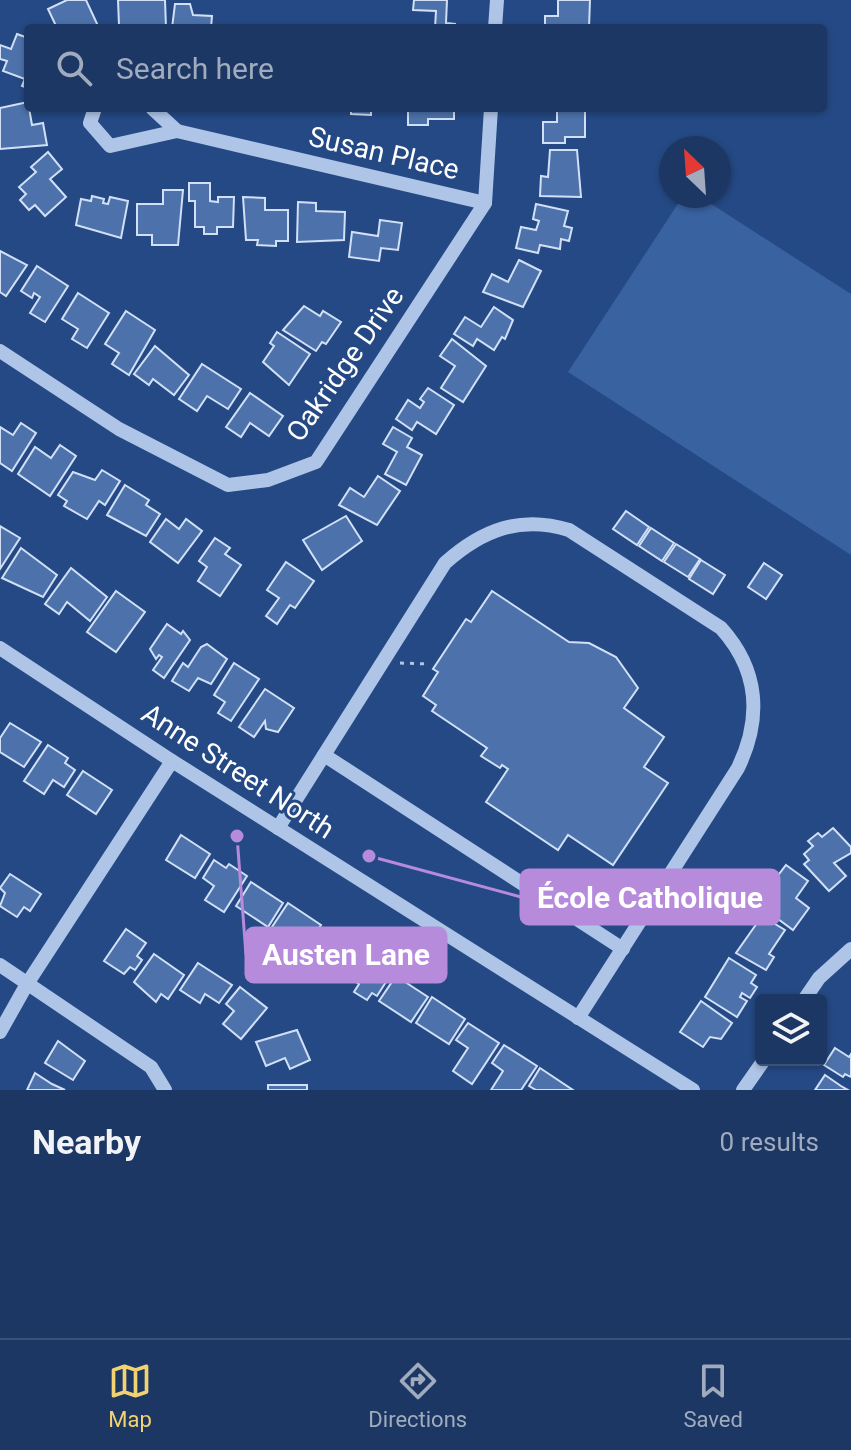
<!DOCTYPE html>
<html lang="en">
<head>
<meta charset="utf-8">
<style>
	body { margin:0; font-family:Roboto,sans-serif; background:#253f69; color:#f1f3f6 }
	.controls { position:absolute; right:24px; bottom:24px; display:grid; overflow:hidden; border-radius:8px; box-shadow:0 2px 6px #0004 }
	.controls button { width:72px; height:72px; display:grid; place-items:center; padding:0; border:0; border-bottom:2px solid #3a5178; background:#1c3763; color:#f1f3f6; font:40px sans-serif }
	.compass { position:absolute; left:659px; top:136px; width:72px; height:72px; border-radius:50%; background:#1c3763; box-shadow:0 2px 6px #0004; rotate:335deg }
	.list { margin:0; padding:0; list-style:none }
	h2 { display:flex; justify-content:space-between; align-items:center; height:104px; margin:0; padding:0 32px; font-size:34px }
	h2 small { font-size:26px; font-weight:400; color:#a0acbe }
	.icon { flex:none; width:44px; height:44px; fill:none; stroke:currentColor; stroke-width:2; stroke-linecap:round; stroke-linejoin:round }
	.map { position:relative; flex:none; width:851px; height:1090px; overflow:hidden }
	.search { position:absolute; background:#1c3763; box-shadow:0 2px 6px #0004; left:24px; right:24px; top:24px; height:88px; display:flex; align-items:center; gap:20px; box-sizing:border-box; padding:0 28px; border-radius:8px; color:#a0acbe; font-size:30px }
	.sheet { height:248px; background:#1c3763 }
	nav { display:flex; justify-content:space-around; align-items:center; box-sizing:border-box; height:112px; border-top:2px solid #3a5178; background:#1c3763; font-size:22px; color:#a0acbe }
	nav a { display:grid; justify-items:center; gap:4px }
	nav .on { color:#f2d372 }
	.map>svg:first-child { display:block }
</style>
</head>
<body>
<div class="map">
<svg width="851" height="1090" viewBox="0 0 851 1090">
	<rect width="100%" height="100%" fill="#254984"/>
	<polygon fill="#3962a0" points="683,196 699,196 851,294 851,555 568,372"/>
	<g fill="#4d72ab" stroke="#d1e0f6" stroke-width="2">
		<polygon points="67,0 86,0 99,28 57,28 48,9"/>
		<polygon points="118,0 165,0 166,28 119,25"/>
		<polygon points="414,0 447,0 446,23 455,24 455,28 435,28 436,11 413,10"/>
		<polygon points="558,0 590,0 589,28 545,28 545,16 558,16"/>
		<polygon points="175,4 190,4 193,15 212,16 211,28 172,28"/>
		<polygon points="17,34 28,38 28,88 22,86 25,79 3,71 7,61 0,59 0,45 11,49"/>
		<polygon points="28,102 32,125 43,123 47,145 0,149 0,108"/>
		<polygon points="351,108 371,108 371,115 351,114"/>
		<polygon points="408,108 454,108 454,119 428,119 428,125 408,125"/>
		<polygon points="557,108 585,108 585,137 565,137 565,143 543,143 543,122 557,122"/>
		<polygon points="550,150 577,150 581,197 540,196 541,176 548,177"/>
		<polygon points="48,152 62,169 50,179 66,197 45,216 35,205 29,210 20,200 26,194 19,187 36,172 31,167"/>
		<polygon points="189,183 210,183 210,201 218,202 218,197 234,197 233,227 217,227 217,234 204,234 204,227 195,227 195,201 189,201"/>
		<polygon points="163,190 183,190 178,245 152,245 152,235 137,235 137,204 163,204"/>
		<polygon points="92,196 104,199 103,203 108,204 110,197 128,201 121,238 76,225 81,199 91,201"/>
		<polygon points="243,197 265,198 265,210 288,210 288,241 276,241 276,246 257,245 258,240 246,240"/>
		<polygon points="298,202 316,203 316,211 345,212 344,240 297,242"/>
		<polygon points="536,204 568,211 564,226 572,228 569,241 561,239 560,249 540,245 538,253 516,248 521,227 536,230 539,221 533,219"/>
		<polygon points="380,220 402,223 398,250 381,248 379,261 349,257 352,232 378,236"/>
		<polygon points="0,251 27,265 6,296 0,292"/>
		<polygon points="519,260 541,271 523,307 483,292 492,274 508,282"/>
		<polygon points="37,266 68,286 45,322 30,313 40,297 34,293 32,298 21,291"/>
		<polygon points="78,293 109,313 87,348 72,339 78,329 62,319"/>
		<polygon points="304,306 320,316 323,311 341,322 326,344 322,342 316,351 283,330"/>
		<polygon points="494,307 513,320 505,339 502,337 494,350 477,339 473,346 454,334 465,317 481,327"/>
		<polygon points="126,311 155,330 129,375 112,364 119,353 105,344"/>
		<polygon points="277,332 310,354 289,385 263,362 274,346 270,343"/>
		<polygon points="452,339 486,366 463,402 441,388 455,366 440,356"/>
		<polygon points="155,346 189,375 174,395 153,379 149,385 134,374"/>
		<polygon points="202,364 241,389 228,409 207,396 197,411 179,399"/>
		<polygon points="428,388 454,405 436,434 417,422 412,430 396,419 408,400 420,408 424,402 420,399"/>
		<polygon points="250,393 283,416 269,436 250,423 241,437 226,427"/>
		<polygon points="21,423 36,433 12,471 0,463 0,427 13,435"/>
		<polygon points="393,427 412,438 407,447 422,455 406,485 385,474 397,452 383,444"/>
		<polygon points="60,445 76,456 50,496 18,474 35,447 51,458"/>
		<polygon points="102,470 120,481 105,505 99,501 87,519 64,506 67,501 58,495 73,472 95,480"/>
		<polygon points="378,476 400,491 377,525 339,505 350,488 364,497"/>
		<polygon points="125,485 149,500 146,505 160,514 146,536 107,515"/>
		<polygon points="626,511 649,527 637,545 613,529"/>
		<polygon points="346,516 362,541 322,570 303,540"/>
		<polygon points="166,519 179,529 186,519 202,531 178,563 150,542"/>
		<polygon points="0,526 20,538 0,569"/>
		<polygon points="651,528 674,543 662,561 639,546"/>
		<polygon points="215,538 230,548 225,554 241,565 220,596 198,581 207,567 199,561"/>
		<polygon points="676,544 700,559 688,577 664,562"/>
		<polygon points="21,548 57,575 43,597 2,578"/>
		<polygon points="701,560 725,575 713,594 689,579"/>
		<polygon points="286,562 314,581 295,608 290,605 277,624 266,616 279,598 267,590"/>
		<polygon points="764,563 782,575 766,599 748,587"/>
		<polygon points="71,568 107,597 90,621 67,602 59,614 45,604"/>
		<polygon points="116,591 145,612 116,652 87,632"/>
		<polygon points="492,591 569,642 589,643 616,657 638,688 624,708 664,737 644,767 668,783 613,865 568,835 558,850 486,802 508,769 502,765 500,768 481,756 487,748 432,711 436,705 423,696 438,672 433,669 466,619 471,622"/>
		<polygon points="167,624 181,634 183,631 190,640 164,678 153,670 162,657 159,655 156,659 150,649"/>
		<polygon points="207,644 227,659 211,684 198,678 189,691 172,681 183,663 188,667 201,647"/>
		<polygon points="234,663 259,679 231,721 218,713 225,702 214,695"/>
		<polygon points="265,689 294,708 278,732 266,729 265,721 254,737 239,727"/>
		<polygon points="10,723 41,742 24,767 0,752 0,738"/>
		<polygon points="48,745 68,758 65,763 75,770 64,787 53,780 44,794 24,781"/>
		<polygon points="83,771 112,790 96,814 67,795"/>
		<polygon points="833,828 851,847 851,853 834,863 846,876 829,891 804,864 809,860 804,854 813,846 808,841 818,833 822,837"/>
		<polygon points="181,835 210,854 195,878 166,860"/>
		<polygon points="214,860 226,868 229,864 247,876 224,912 205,900 214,886 203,878"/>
		<polygon points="786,865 808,881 796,898 809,908 793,930 766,910 770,905 761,898"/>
		<polygon points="10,874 41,894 30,911 24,907 17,917 0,906 5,893 0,888"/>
		<polygon points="251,882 283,903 268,927 236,906"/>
		<polygon points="288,903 321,925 305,949 272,927"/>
		<polygon points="762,916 785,930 769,954 774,957 766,970 736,953"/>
		<polygon points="126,929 146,943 137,956 142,960 135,970 130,967 124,974 104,961"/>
		<polygon points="361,950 393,971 377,996 372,993 367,1000 354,992 359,984 345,975"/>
		<polygon points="154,954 184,975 168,999 161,994 156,1002 134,982"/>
		<polygon points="729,958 756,975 751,983 757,987 750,998 742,993 740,997 747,1001 737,1017 705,997"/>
		<polygon points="198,963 232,985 219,1003 205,994 200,1003 180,990"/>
		<polygon points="396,976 428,997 411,1022 379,1001"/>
		<polygon points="240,987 267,1008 241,1039 223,1024 234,1011 226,1004"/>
		<polygon points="432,997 465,1019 449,1044 416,1023"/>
		<polygon points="701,1001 732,1023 721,1039 710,1037 703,1047 680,1032"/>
		<polygon points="468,1023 499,1043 472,1084 453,1071 468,1048 456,1040"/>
		<polygon points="297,1030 310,1060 290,1069 285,1058 266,1066 256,1042"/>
		<polygon points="58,1041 85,1061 73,1080 45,1063"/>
		<polygon points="504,1045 537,1066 521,1090 491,1090 503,1071 492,1063"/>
		<polygon points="835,1048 849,1057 851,1054 851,1077 845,1074 843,1077 824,1065"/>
		<polygon points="540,1068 573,1090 536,1090 529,1086"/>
		<polygon points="35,1073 52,1084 65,1090 27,1090"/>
		<polygon points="825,1075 841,1086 848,1090 815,1090"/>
		<rect x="268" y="1085" width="39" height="5"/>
	</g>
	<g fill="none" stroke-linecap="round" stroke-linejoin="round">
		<polyline stroke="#aec5e8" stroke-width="3" stroke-dasharray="4 6" stroke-linecap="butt" points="400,663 428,664"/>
		<g stroke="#aec5e8" stroke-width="14">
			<polyline points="495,28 497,0"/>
			<polyline points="95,108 90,123 110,146 177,131 485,203"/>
			<polyline points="152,108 177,131"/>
			<polyline points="0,351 119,429 228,485 268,480 316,462 485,203 491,108"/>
			<polyline points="0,648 172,761 693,1090"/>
			<polyline points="324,755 623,949"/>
			<path d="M278,828L445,563C482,530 520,515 569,530L721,628C759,670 762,718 738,768L578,1018"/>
			<polyline points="0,965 151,1067 165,1090"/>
			<polyline points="804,1000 819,978 851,949"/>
			<polyline points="0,1032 27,984 172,761"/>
			<polyline points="743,1090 764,1060"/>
		</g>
	</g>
	<g text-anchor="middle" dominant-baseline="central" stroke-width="6" stroke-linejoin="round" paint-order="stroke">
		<g font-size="28" fill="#fff" stroke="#254984">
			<text transform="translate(384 153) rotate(13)">Susan Place</text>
			<text transform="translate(345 364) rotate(-55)">Oakridge Drive</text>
			<text transform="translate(238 771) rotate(33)">Anne Street North</text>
		</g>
	</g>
	<path fill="none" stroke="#b68bdc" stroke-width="3" d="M369 856L521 897M237 836L246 955"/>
	<g fill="#b68bdc" stroke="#254984" stroke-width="3">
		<circle cx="369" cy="856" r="8"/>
		<circle cx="237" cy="836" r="8"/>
	</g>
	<g fill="#b68bdc" stroke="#b68bdc" stroke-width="3">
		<rect x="521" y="870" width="258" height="54" rx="8"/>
		<rect x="246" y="928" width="200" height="54" rx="8"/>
	</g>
	<g font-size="30" text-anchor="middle" font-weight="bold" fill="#fff">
		<text x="650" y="908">École Catholique</text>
		<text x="346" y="965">Austen Lane</text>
	</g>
</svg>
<div class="controls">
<button><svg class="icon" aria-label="layers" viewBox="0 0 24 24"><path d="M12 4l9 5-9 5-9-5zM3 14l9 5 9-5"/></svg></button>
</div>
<svg class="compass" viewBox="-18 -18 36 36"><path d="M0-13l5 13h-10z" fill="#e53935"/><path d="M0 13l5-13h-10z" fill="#a0acbe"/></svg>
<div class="search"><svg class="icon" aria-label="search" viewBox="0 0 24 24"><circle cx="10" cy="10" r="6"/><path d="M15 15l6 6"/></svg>Search here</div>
</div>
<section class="sheet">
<h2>Nearby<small>0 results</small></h2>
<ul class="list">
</ul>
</section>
<nav>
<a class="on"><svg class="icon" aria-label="map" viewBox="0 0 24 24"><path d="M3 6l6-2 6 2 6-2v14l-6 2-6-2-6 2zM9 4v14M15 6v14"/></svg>Map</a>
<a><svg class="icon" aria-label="directions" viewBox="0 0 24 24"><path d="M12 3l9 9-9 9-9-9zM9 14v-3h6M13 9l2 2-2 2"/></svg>Directions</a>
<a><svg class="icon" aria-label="saved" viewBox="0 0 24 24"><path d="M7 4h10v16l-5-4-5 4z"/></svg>Saved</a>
</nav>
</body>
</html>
